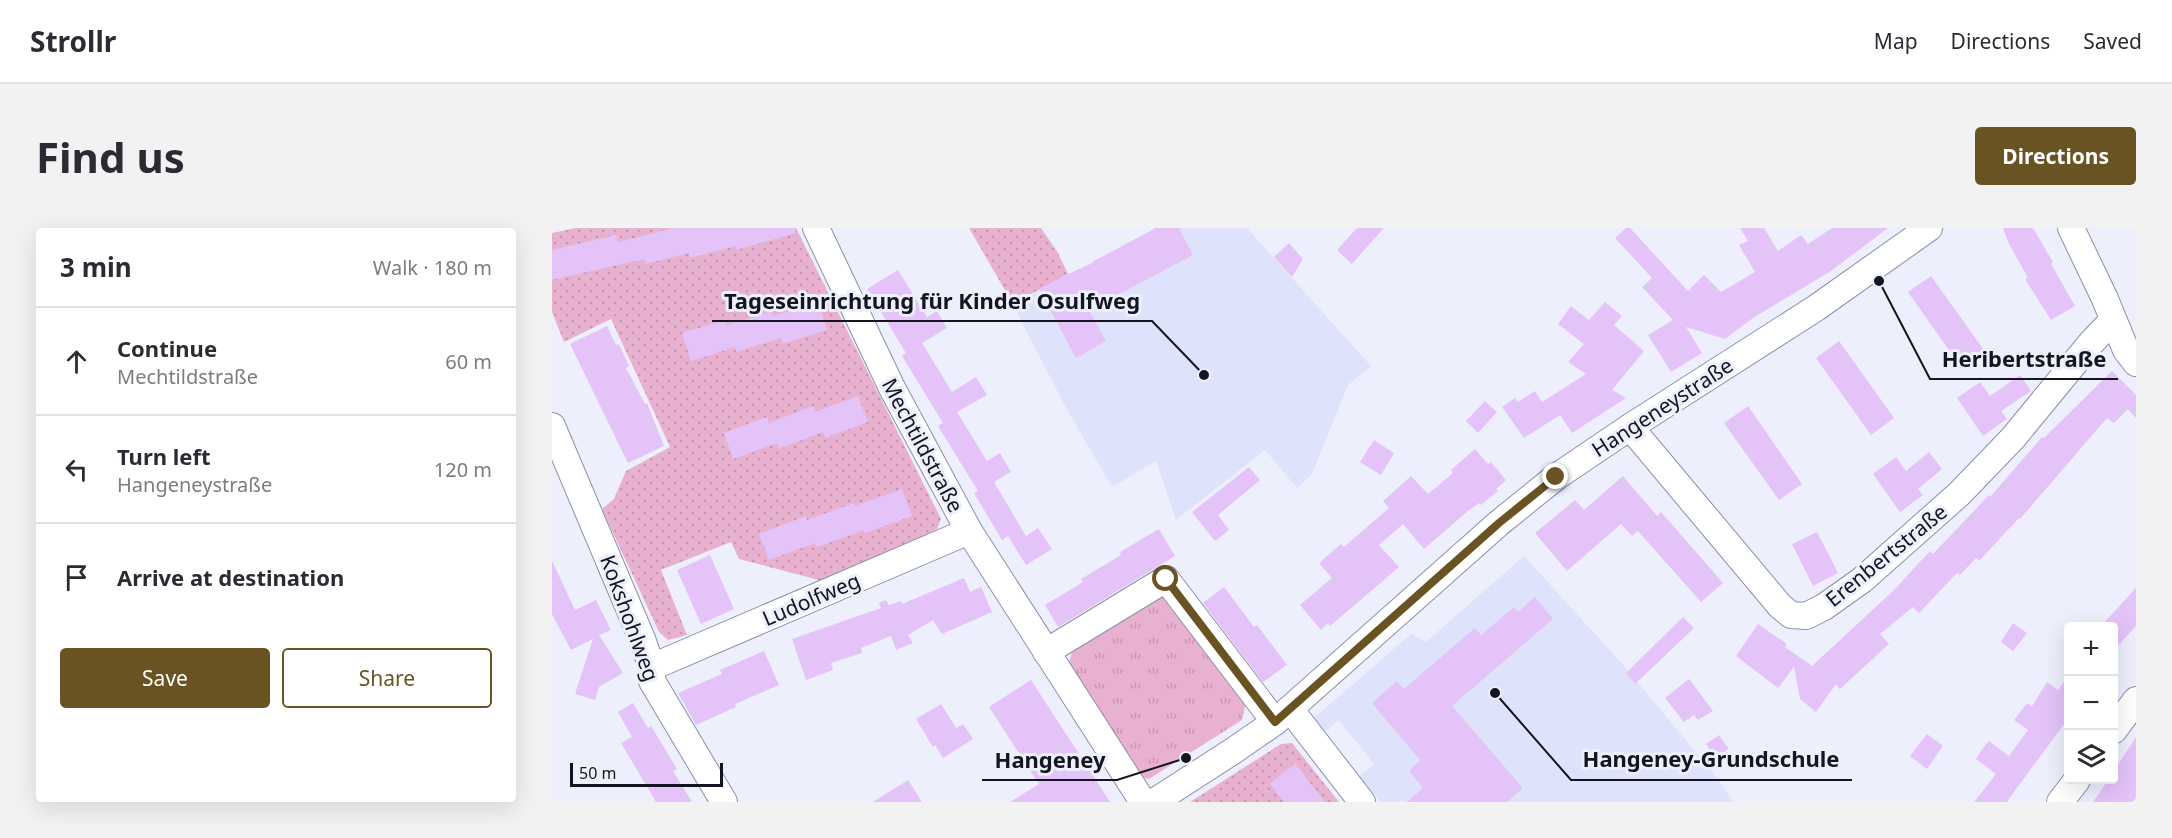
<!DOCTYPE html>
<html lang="en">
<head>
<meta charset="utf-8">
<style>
	body { margin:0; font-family:"Noto Sans",sans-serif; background:#f2f2f3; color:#2b2b33 }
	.controls { position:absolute; right:18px; bottom:18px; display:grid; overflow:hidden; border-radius:6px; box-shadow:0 6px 24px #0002 }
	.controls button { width:54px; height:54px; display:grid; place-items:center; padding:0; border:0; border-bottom:2px solid #e1e1e2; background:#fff; color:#2b2b33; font:30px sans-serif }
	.scale { position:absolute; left:18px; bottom:15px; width:153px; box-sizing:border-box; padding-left:6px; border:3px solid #141520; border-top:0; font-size:16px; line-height:21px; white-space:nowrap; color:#141520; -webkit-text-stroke:4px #edeffd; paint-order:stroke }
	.stop { position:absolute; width:18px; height:18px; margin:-14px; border:4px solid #6a5323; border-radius:50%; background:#fff }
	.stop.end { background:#6a5323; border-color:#fff; box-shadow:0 2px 6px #0008 }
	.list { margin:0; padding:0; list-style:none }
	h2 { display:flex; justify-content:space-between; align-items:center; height:78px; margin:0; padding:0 24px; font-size:26px }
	h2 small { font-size:20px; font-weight:400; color:#7c7c81 }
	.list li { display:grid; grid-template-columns:39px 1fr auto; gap:18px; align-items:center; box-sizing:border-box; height:108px; padding:0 24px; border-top:2px solid #e1e1e2 }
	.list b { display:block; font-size:22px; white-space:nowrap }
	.list p { margin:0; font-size:20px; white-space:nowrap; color:#7c7c81 }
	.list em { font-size:20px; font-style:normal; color:#7c7c81 }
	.actions { display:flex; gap:12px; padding:18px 24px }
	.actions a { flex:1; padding:14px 0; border:2px solid #6a5323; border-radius:6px; text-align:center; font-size:21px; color:#6a5323 }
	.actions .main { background:#6a5323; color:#fff }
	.icon { flex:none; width:33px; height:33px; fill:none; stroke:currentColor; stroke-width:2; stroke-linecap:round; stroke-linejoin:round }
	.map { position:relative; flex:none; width:1584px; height:574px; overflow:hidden; border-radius:6px }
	header { display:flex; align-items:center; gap:36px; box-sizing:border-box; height:84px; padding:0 30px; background:#fff; border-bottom:2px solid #e1e1e2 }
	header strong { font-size:28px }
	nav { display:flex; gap:33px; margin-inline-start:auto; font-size:21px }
	.intro { display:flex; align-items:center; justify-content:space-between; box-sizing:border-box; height:144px; padding:0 36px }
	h1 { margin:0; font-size:42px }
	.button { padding:15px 27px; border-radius:6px; background:#6a5323; color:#fff; font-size:21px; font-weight:700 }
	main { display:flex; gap:36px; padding:0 36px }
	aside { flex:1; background:#fff; border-radius:6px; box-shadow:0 6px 24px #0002 }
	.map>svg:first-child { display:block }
</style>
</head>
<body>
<header>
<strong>Strollr</strong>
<nav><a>Map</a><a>Directions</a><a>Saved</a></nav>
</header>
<div class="intro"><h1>Find us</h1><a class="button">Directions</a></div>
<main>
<aside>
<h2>3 min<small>Walk · 180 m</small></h2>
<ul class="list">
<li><svg class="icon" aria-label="ahead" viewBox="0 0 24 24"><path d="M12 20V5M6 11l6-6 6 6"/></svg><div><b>Continue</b><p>Mechtildstraße</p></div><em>60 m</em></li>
<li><svg class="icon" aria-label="left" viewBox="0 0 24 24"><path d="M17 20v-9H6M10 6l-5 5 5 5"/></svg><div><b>Turn left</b><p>Hangeneystraße</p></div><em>120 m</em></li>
<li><svg class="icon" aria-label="arrive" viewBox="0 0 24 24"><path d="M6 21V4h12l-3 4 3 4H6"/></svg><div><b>Arrive at destination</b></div></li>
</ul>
<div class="actions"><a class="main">Save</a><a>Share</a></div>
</aside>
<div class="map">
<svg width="1584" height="574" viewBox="0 0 1584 574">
	<defs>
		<pattern id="grass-dots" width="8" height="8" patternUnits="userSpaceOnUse" patternTransform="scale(1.5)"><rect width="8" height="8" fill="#e9b1d0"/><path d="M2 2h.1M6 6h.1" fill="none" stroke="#c797b2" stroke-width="1.8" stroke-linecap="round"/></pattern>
		<pattern id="park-tufts" width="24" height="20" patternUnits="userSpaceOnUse" patternTransform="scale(1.5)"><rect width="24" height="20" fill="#e9b1d0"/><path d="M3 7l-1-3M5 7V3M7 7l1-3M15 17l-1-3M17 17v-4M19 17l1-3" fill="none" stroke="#c797b2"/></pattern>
	</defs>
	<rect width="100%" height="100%" fill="#edeffd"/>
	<g fill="#dee2fa">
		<polygon points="604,0 695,0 819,138 796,157 760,246 745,260 713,222 624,292 604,233 560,259 512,176 461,77"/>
		<polygon points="972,328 1073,439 1167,552 1181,574 852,574 851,572 848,574 829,574 807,549 822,536 787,492 773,504 762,490 859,406 874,414"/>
	</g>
	<g fill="url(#grass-dots)">
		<polygon points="24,0 244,0 389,291 385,301 278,355 187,331 179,314 109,342 135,407 116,412 107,404 50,281 62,271 74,243 118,219 59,91 12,114 0,84 0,5"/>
		<polygon points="417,0 489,0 506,25 516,46 461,76"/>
		<polygon points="740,515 787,574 638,574 729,516"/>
	</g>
	<polygon fill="url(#park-tufts)" points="607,362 695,469 690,492 597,551 591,550 517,441 517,435 523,413"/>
	<g fill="#e4c3f9">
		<polygon points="122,0 243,0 244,5 184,22 184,18 138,30 137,25 93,36 92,31 0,52 0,22 64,7 66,14"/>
		<polygon points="604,0 627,0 641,27 537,82 554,113 524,130 487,61 516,46 541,35 540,34"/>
		<polygon points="805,0 832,0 800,36 785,22"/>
		<polygon points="1074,0 1078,0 1136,63 1152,47 1169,64 1203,44 1187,17 1196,13 1188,0 1212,0 1226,23 1249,7 1256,16 1280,0 1336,0 1279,43 1201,90 1173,111 1134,99 1150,125 1119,144 1096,107 1121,92 1090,59 1100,50 1063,10"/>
		<polygon points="1451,0 1481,0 1501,34 1499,36 1523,78 1499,92 1473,51 1476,50 1456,14"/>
		<polygon points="737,15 751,31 740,49 722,29"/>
		<polygon points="346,42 375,89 385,83 395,100 370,115 400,164 424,149 435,167 405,184 435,233 448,225 459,244 442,254 474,308 486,300 500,321 474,337 456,308 450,312 422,265 426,263 386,198 391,195 350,128 354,125 315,61"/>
		<polygon points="1379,48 1434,125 1411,142 1356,64"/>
		<polygon points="266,74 275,102 230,116 229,110 184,124 183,119 139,133 130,105 174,92 175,97 220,83 221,88"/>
		<polygon points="1053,74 1070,88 1062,97 1092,123 1060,162 1074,170 1020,205 1008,187 972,210 950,179 963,170 966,174 983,163 990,174 1034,146 1016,134 1032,116 1006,96 1019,78 1037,92"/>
		<polygon points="55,98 64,117 67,116 77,138 74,140 93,176 95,175 112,218 76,235 18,116"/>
		<polygon points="1287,113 1342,190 1319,207 1264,130"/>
		<polygon points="1560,143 1584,167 1584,190 1576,181 1562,195 1555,190 1468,291 1467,290 1427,333 1424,330 1408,347 1405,345 1367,385 1361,379 1328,406 1337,416 1288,461 1284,456 1264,484 1248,471 1242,439 1226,460 1184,428 1206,396 1235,416 1233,419 1260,438 1341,363 1378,323 1381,326 1437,267 1438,269 1490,209 1492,210"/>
		<polygon points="1468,147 1479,163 1449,183 1455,191 1431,208 1405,170 1428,154 1438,168"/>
		<polygon points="306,168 316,194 273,210 271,204 227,221 225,215 181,231 172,205 215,189 217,195 261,178 263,184"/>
		<polygon points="933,173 945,184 926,205 914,193"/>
		<polygon points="1196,178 1250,256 1227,272 1172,195"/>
		<polygon points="822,212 842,225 829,247 808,234"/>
		<polygon points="923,221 936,236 939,234 954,252 944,261 946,263 929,277 927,275 916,283 872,321 851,296 827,317 847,339 778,398 776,395 769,402 748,377 780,350 767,335 789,316 792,319 837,280 831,273 859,248 876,266 901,245 899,242"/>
		<polygon points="1377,224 1390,241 1366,261 1371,267 1348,284 1321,246 1344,229 1354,243"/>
		<polygon points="697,239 708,252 666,287 677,302 663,313 640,284"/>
		<polygon points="1071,248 1105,288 1109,284 1171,355 1149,374 1086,303 1080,308 1069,296 1015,343 983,305 1023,272 1032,282"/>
		<polygon points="350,261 360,288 313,305 312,302 265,319 263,315 217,332 207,306 254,288 255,292 302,275 303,278"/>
		<polygon points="607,301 623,328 506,399 493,377 531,354 529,351 569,327 568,324"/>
		<polygon points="1265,304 1286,345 1261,358 1240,316"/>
		<polygon points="158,327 182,381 149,396 125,342"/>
		<polygon points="0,333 23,382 44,372 59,402 47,407 71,445 47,459 43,472 23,466 41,411 19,422 0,386"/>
		<polygon points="412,350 418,364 429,359 440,384 390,406 381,392 356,407 361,415 344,422 339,408 309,420 310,425 279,435 281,442 254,452 240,411 329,380 327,375 334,372 337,377 349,373 350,376"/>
		<polygon points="672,359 702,399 705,397 735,437 711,454 651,375"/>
		<polygon points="1584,360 1584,398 1562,422 1562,399 1548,399"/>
		<polygon points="983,369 1001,391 900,478 971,560 955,574 855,574 871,560 857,543 868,532 820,475 845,453 852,461 923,400 929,407 962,379 966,384"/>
		<polygon points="1131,389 1142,400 1083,456 1074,445"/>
		<polygon points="1461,395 1475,405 1461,423 1449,414"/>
		<polygon points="212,423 227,457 183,476 184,479 144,497 126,465 170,446 168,442"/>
		<polygon points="1516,448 1516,491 1464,561 1455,574 1422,574 1444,546 1424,531 1431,520 1437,513 1457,528 1476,502 1462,492 1475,475 1480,478 1495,454 1506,462"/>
		<polygon points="1137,451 1161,483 1146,492 1142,487 1132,494 1113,470"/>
		<polygon points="479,452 529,529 558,574 458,574 487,556 437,479"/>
		<polygon points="81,475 96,500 99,498 116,526 125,541 121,543 140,574 104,574 69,515 80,509 66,484"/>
		<polygon points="389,476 404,500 411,496 421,511 391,530 383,517 381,519 364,491"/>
		<polygon points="1375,506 1391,518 1375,541 1358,528"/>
		<polygon points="1167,507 1177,521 1163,530 1154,516"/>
		<polygon points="1584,509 1584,574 1541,574 1556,552 1562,552 1562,543"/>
		<polygon points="743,535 773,574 732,574 718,556"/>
		<polygon points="356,552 370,574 321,574"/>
	</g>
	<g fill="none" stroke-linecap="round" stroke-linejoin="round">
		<defs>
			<g id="minor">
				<polyline points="264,0 340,160 417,303 591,574"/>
				<polyline points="1519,0 1553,71 1574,122 1584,135"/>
				<polyline points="0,198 90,411 100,439 100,453 172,574"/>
				<polyline points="1078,199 1228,378 1239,387 1254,388 1272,379 1310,352 1407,266 1461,210 1539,115 1561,92"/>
				<polyline points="494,424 614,351 723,494"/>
				<polyline points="100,439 417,303"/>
				<polyline points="738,481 810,574"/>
				<polyline points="1562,502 1584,472"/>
				<polyline points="602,574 681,523 723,494 947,295 1004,249 1078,199 1264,80 1377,0"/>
				<polyline points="1508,574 1525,552"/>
			</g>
		</defs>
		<use href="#minor" stroke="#8b8fae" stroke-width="28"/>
		<use href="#minor" stroke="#fff" stroke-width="26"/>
	</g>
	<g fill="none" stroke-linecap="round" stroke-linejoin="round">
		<polyline stroke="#6a5323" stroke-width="8" points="614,351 723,494 947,295 1004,249"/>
	</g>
	<g text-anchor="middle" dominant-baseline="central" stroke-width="6" stroke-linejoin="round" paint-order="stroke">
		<g font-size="21" fill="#141520" stroke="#edeffd">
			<text transform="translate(1110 179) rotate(-33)">Hangeneystraße</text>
			<text transform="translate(371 217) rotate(62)">Mechtildstraße</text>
			<text transform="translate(1334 327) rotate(-39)">Erenbertstraße</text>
			<text transform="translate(259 371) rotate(-23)">Ludolfweg</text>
			<text transform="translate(78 390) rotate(70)">Kokshohlweg</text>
		</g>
	</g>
	<path fill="none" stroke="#141520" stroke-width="2" d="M652 147L600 93H160M1327 53L1378 151H1566M943 465L1019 552H1300M634 530L565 552H430"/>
	<g fill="#141520" stroke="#edeffd" stroke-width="2">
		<circle cx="652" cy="147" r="6"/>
		<circle cx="1327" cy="53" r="6"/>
		<circle cx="943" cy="465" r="6"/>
		<circle cx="634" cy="530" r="6"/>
	</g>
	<g font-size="22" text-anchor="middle" font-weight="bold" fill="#141520" stroke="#edeffd" stroke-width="6" stroke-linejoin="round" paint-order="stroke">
		<text x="380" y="81">Tageseinrichtung für Kinder Osulfweg</text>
		<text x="1472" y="139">Heribertstraße</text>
		<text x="1159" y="539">Hangeney-Grundschule</text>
		<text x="498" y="540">Hangeney</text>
	</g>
</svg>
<div class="controls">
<button>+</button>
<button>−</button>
<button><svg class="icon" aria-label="layers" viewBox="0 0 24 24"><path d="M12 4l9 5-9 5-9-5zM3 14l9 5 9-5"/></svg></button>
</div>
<div class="scale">50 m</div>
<div class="stop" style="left:614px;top:351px"></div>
<div class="stop end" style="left:1004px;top:249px"></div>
</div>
</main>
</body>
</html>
